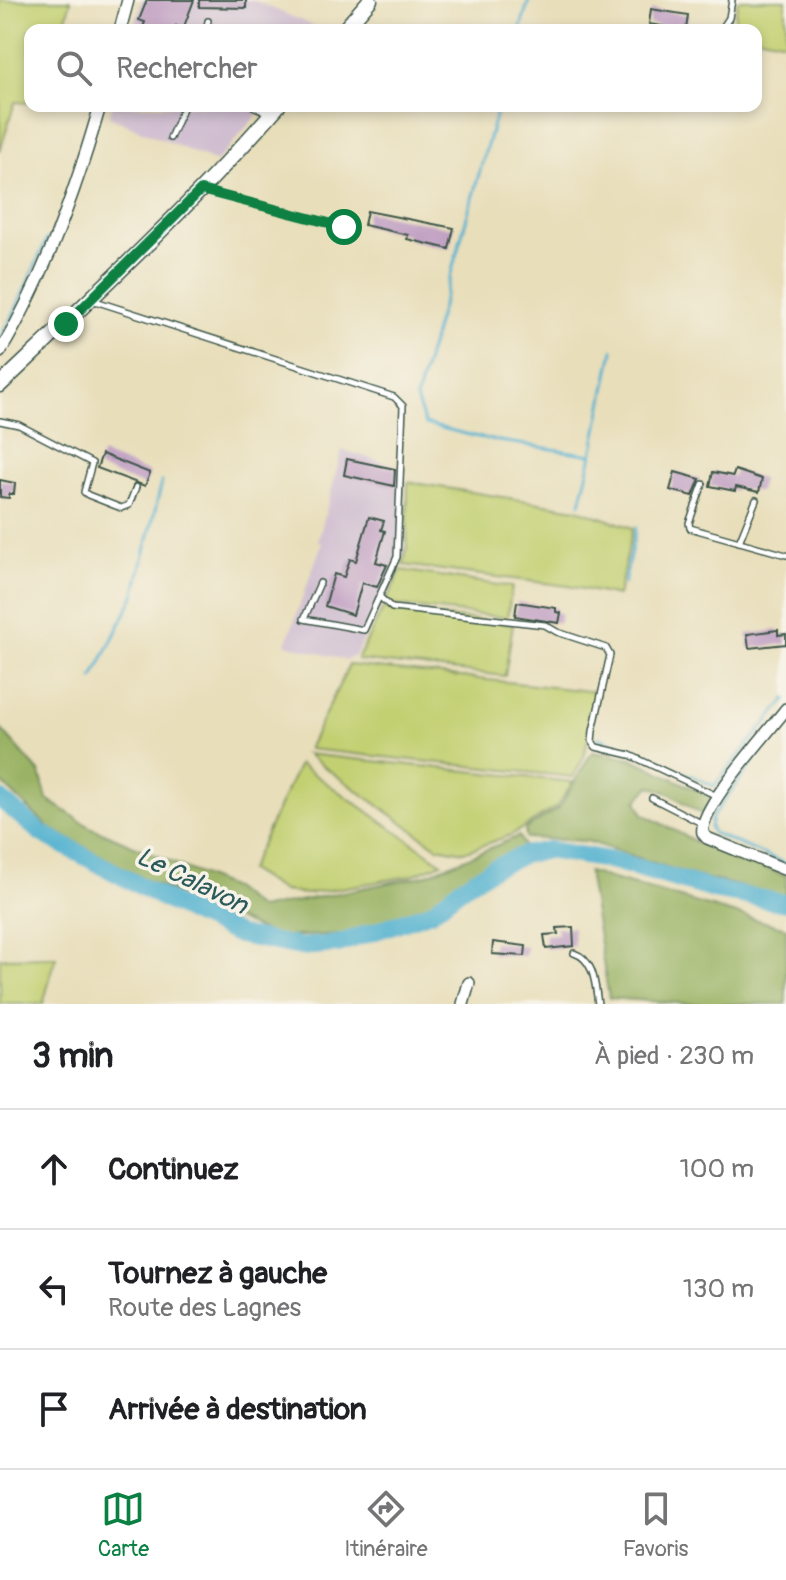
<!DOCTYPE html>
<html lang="fr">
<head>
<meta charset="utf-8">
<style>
	body { margin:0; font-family:Pangolin,sans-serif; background:#f6f6f6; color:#202124 }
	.stop { position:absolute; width:24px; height:24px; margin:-18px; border:6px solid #0b8043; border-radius:50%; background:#fff }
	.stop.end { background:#0b8043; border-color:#fff; box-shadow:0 2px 8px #0008 }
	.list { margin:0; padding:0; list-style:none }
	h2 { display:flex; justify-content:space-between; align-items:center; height:104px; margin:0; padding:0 32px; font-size:34px }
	h2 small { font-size:26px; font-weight:400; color:#757577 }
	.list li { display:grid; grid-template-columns:52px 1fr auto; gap:24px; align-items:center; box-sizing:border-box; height:120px; padding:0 32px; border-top:2px solid #e0e0e0 }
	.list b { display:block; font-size:30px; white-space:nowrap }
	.list p { margin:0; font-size:26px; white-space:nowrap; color:#757577 }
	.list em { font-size:26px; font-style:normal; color:#757577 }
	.icon { flex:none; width:44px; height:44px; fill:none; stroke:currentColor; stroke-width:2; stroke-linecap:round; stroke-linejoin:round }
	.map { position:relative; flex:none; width:786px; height:1004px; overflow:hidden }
	.search { position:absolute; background:#fff; box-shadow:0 4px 12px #0003; left:24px; right:24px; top:24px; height:88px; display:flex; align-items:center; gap:20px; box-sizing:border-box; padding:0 28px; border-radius:16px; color:#757577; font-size:30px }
	.sheet { height:464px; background:#fff }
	nav { display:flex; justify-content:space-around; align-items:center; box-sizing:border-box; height:112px; border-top:2px solid #e0e0e0; background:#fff; font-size:22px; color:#757577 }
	nav a { display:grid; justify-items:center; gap:4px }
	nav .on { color:#0b8043 }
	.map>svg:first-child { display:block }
</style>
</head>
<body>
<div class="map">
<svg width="786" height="1004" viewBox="0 0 786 1004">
	<rect width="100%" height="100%" fill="#f7f3e8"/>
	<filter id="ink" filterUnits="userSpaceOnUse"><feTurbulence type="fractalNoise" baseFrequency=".0125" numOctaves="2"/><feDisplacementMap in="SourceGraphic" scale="16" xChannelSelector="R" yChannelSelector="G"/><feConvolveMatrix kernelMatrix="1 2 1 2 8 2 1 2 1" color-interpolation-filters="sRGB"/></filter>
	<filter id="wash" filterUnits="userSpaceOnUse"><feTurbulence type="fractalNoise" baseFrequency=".006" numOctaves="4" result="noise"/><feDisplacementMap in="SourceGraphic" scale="32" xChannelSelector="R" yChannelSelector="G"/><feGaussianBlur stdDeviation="1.8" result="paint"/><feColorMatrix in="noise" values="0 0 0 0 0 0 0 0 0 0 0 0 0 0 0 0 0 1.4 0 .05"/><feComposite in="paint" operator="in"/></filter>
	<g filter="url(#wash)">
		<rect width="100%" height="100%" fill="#e8deba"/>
		<g fill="#cfbdd0">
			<polygon points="142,0 252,0 324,30 133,30"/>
			<polygon points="112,106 265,106 216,162 109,117"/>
			<polygon points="342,450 404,468 405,551 397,575 355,656 345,660 286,644 322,543 318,541"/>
		</g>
		<g fill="#c3d072" stroke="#718653" stroke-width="2">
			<polygon points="0,0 71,0 63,30 30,30 30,103 15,102 0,151"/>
			<polygon points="738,0 786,0 786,42 756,36 756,30 733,30"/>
			<polygon points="408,482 577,509 633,528 618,596 568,586 403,565 407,549"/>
			<polygon points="401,570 512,587 507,618 393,605 386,601"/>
			<polygon points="384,607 392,611 513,624 505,676 357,660"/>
			<polygon points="349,665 598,692 584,757 573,777 308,749"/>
			<polygon points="306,754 573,782 556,807 511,835 464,852 437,847"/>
			<polygon points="299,764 442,863 410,876 306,894 283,891 249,870"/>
			<polygon points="56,957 43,1004 0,1004 0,958"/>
		</g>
		<g fill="#9ab264" stroke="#5c784c" stroke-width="2">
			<polygon points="0,728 40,773 47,799 90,827 232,888 259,909 423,876 519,836 524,846 470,877 418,913 346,934 277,937 146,880 49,828 0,781"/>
			<polygon points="592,752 631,758 713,798 703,815 669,793 650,786 637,801 643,814 702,845 786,876 786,897 688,874 587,841 526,838 525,829 559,808"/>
			<polygon points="588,872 786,928 786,1004 690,1004 609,998"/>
		</g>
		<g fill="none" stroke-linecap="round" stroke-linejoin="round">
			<g stroke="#50b0cf" stroke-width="3">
				<polyline points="520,30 529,0"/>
				<polyline points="498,106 416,399 425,424 486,439 592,455 580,503"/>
				<polyline points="0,338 14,313 47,239"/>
				<polyline points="592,455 613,350"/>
				<polyline points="624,584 636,528"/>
				<polyline points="93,678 134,596 162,482"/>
				<polyline points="786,718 712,817 710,827 713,833 786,864"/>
				<polyline points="599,738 655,759 714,786 786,699"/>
			</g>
			<polyline stroke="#50b0cf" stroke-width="18" points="0,799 41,833 187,911 239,935 301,947 338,944 431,912 461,888 492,869 523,855 548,850 614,861 718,891 786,903"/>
		</g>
		<g id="blocks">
			<g fill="#be9bc1">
				<polygon points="147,0 194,0 183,29 176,26 175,30 142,30 145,22 139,20"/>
				<polygon points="199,0 246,0 246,8 199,7"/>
				<polygon points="651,9 688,15 686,30 649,24"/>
				<polygon points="367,211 454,228 449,249 407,239 408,235 364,225"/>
				<polygon points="102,454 150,473 145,486 97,468"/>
				<polygon points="347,459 395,469 394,486 344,475"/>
				<polygon points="735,470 762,479 759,492 736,487 735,491 710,486 713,472 733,476"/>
				<polygon points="675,472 700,479 693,496 670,490"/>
				<polygon points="0,480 15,483 14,494 9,494 9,498 0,497"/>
				<polygon points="369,517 384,521 381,530 385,531 376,562 387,565 377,587 362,583 353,615 325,606 334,574 344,577 350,559 356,561"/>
				<polygon points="517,602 556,608 556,612 561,613 559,623 515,616"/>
				<polygon points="778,630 778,635 786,634 786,644 749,648 747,634"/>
				<polygon points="573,927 574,946 546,949 544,935 558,934 557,928"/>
				<polygon points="493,942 526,946 525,956 492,954"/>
			</g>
		</g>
	</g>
	<g filter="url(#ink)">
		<use href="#blocks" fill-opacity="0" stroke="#3d5548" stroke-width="2"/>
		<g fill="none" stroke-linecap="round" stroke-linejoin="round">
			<defs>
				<g id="service">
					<polyline points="206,30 208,21"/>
					<polyline points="721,30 729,18 732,0"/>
					<polyline points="253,106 270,114"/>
					<polyline points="170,138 184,106"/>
					<polyline points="202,190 344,227"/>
					<polyline points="92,300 394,397 403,406 397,557 364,630 304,619 320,583"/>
					<polyline points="0,421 19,425 92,463 84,492 88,495 121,508 129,505 136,487"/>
					<polyline points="703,484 689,523 690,528 786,555"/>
					<polyline points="739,542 756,500"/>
					<polyline points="381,598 392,608 545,625 557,632 606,648 610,655 593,731 592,741 596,747 630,755 717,796"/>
					<polyline points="652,798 703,824"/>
					<path d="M574,953C595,960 595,985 598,1004"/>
				</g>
				<g id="minor">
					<polyline points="120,30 128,0"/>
					<path d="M0,352C45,277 76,190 100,106"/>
					<path d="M786,709C766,735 708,798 703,827C702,834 703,833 707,838L786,870"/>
					<polyline points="463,1004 469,983"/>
				</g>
				<g id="tertiary">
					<polyline points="344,30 370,0"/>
					<path d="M0,385C95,295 192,205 278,106"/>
				</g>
			</defs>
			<use href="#service" stroke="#3d5548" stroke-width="8"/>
			<use href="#minor" stroke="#3d5548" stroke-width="14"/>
			<use href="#tertiary" stroke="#3d5548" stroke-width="17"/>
			<use href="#service" stroke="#fff" stroke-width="5"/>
			<use href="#minor" stroke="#fff" stroke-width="11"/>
			<use href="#tertiary" stroke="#fff" stroke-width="14"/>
		</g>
	</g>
	<g fill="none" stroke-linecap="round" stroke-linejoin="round" filter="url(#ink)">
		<polyline stroke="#0b8043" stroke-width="10" points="66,324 201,190 344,227"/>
	</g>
	<g text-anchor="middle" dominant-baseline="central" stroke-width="7" stroke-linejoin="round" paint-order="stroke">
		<g font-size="26" font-style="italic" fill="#2b5a5b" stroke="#f7f3e8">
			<text transform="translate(192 881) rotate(26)">Le Calavon</text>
		</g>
	</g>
</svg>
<div class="stop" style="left:344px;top:227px"></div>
<div class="stop end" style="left:66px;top:324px"></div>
<div class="search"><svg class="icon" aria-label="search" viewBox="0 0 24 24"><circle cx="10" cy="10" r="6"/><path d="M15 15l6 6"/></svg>Rechercher</div>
</div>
<section class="sheet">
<h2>3 min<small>À pied · 230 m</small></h2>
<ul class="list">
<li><svg class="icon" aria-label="ahead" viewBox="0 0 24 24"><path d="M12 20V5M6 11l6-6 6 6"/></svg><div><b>Continuez</b></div><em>100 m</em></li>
<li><svg class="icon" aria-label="left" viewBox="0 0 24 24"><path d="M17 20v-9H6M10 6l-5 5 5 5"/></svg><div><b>Tournez à gauche</b><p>Route des Lagnes</p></div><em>130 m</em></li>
<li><svg class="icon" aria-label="arrive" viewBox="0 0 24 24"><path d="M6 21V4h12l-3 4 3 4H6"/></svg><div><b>Arrivée à destination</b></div></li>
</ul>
</section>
<nav>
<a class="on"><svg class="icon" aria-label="map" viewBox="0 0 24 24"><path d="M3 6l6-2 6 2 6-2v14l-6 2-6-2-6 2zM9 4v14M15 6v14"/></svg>Carte</a>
<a><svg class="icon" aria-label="directions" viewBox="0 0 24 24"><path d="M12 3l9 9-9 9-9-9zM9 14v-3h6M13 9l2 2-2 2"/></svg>Itinéraire</a>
<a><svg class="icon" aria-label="saved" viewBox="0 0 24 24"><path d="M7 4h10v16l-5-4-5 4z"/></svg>Favoris</a>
</nav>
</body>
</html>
